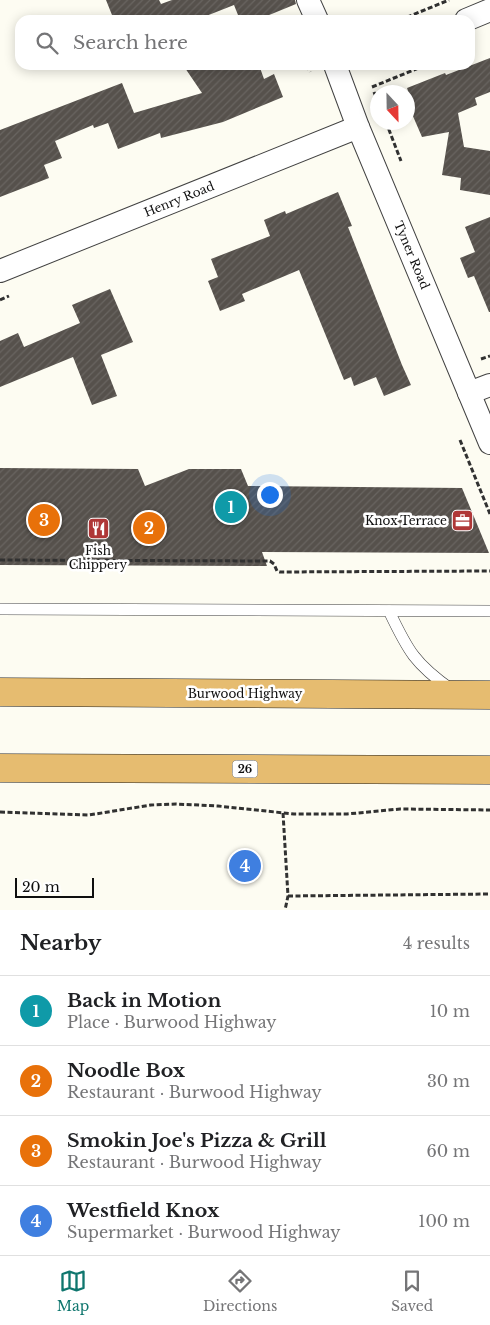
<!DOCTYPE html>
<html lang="en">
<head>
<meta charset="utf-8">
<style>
	body { margin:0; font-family:"Libre Baskerville",serif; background:#f6f6f6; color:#202124 }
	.compass { position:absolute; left:370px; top:85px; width:45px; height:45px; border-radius:50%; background:#fff; box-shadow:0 2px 12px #0003; rotate:158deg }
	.scale { position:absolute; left:15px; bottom:12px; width:79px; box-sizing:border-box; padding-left:5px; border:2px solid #0f0f0f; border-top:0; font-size:14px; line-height:18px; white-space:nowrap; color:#0f0f0f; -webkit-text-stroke:4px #fff; paint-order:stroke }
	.you { position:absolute; left:269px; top:494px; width:18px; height:18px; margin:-12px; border:4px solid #fff; border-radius:50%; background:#1a73e8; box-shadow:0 0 0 8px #1a73e833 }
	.badge { display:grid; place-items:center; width:32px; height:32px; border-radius:50%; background:#0f766e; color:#fff; font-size:16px; font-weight:700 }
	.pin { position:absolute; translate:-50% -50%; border:2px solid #fff; box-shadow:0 1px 5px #0006 }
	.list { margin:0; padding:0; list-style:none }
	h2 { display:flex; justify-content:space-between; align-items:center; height:65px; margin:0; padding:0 20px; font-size:21px }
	h2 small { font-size:16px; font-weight:400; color:#757577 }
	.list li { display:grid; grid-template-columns:32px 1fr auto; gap:15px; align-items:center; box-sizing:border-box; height:70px; padding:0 20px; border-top:1px solid #e0e0e0 }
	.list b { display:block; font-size:19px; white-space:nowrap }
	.list p { margin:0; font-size:16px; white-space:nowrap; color:#757577 }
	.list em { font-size:16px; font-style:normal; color:#757577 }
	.icon { flex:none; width:28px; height:28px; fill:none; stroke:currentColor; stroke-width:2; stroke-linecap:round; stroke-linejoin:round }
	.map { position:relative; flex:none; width:490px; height:910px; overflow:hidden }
	.search { position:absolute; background:#fff; box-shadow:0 2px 12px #0003; left:15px; right:15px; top:15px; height:55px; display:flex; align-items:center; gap:12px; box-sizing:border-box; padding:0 18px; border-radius:15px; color:#757577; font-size:19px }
	.sheet { height:345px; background:#fff }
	nav { display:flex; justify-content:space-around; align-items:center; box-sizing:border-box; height:70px; border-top:1px solid #e0e0e0; background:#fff; font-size:14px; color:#757577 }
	nav a { display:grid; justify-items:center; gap:2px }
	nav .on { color:#0f766e }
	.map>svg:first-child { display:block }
</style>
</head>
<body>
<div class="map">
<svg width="490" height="910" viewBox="0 0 490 910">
	<defs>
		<pattern id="building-hatch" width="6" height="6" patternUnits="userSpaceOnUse" patternTransform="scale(1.25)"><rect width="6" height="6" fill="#56514c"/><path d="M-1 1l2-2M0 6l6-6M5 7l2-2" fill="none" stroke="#696561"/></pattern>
	</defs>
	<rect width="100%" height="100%" fill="#fdfcf2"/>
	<g fill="url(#building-hatch)">
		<polygon points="106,0 159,0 161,4 172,0 295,0 296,4 257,20 240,20 234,5 196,20 114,20"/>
		<polygon points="490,58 490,92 475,98 477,105 458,113 464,147 490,151 490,195 460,190 461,178 442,175 449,132 422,137 409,107 413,106 407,88 445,73 446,75"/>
		<polygon points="183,65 259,65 264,79 274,74 283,97 223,122 161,138 160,133 118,149 108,123 94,128 93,125 55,141 62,158 44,165 49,178 0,197 0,130 122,83 134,113 202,93"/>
		<polygon points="338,192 352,226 348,227 402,365 411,385 384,396 376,377 354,386 351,377 344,380 299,270 242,294 245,301 220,311 208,281 218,277 211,259 270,236 264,220 285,211 286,214"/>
		<polygon points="490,217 490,312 489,312 474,276 468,278 460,258 475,252 465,227"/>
		<polygon points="110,289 133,342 101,355 117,396 92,405 73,357 0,387 0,341 18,333 24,347 80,323 72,305"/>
		<polygon points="0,468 138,469 145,486 189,469 241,469 248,486 462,488 489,553 262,552 267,566 0,565"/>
	</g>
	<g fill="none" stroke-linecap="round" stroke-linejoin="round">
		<defs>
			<g id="service">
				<polyline points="0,609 490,611"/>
				<path d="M389,611C408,651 415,664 452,690"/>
			</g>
			<g id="minor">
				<polyline points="308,0 317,20"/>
				<polyline points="466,20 490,10"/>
				<polyline points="335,65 358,127 490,443"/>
				<polyline points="0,271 358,127"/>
				<polyline points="469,393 490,385"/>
			</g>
			<g id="trunk">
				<polyline points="0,692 490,695"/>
				<polyline points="0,768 490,770"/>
			</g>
		</defs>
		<use href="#service" stroke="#424242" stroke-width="12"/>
		<use href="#minor" stroke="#424242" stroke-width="24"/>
		<use href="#trunk" stroke="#202020" stroke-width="29"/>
		<g stroke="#313131" stroke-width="3" stroke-dasharray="5 2.5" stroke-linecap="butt">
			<polyline points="400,20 449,0"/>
			<polyline points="307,65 310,72"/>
			<polyline points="372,87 426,65"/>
			<polyline points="374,92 378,102"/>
			<polyline points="386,122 401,161"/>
			<polyline points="0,300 9,296"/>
			<polyline points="481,359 490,356"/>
			<polyline points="460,440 490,514"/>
			<polyline points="0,560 270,561 274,564 277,571 280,572 490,571"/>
			<polyline points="0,812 89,815 151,805 176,804 218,806 294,814 347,814 400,809 490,810"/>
			<polyline points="283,813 288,896 285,910"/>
			<polyline points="288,896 490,894"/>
		</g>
		<use href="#service" stroke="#fff" stroke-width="11"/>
		<use href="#minor" stroke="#fff" stroke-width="22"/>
		<use href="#trunk" stroke="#e6bc70" stroke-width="28"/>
	</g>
	<defs>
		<symbol id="office-square" viewBox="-11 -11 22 22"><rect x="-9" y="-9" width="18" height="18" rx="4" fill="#af3737" stroke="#fff"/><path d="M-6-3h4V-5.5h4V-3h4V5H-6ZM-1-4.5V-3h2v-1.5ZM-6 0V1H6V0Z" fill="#fff"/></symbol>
		<symbol id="restaurant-square" viewBox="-11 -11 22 22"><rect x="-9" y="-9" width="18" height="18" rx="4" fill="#af3737" stroke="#fff"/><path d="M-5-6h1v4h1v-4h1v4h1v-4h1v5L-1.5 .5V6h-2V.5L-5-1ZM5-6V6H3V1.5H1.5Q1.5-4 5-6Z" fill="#fff"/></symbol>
	</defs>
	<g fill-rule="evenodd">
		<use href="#office-square" x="450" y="508" width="25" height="25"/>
		<use href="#restaurant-square" x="86" y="516" width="25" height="25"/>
	</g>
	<g text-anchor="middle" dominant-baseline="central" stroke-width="5" stroke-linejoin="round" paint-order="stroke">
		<rect fill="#fff" stroke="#575757" stroke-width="1" x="232.5" y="760.5" width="25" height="17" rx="4"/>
		<g font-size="11" font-weight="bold" fill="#0f0f0f">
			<text x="245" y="769">26</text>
		</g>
		<g font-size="12" fill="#0f0f0f" stroke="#fff">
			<text transform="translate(179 199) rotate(-22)">Henry Road</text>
			<text transform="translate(412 255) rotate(67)">Tyner Road</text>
			<text x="245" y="693">Burwood Highway</text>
		</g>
		<g font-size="12" fill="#0f0f0f" stroke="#fff" text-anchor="end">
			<text x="447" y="520">Knox Terrace</text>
			<text x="98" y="550" text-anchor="middle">Fish<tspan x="98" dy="14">Chippery</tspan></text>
		</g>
	</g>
</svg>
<svg class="compass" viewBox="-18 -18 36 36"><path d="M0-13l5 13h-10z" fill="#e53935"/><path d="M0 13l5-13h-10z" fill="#757577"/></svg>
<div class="scale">20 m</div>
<div class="you"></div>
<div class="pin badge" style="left:231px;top:507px;background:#0f9aa8">1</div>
<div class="pin badge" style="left:149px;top:528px;background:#e8710a">2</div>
<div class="pin badge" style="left:44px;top:520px;background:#e8710a">3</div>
<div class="pin badge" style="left:245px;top:866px;background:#3f7fe0">4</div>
<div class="search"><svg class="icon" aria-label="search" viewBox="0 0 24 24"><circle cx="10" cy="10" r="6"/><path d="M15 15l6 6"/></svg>Search here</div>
</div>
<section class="sheet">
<h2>Nearby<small>4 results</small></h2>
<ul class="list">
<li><span class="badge" style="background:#0f9aa8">1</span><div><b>Back in Motion</b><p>Place · Burwood Highway</p></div><em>10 m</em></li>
<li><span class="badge" style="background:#e8710a">2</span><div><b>Noodle Box</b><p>Restaurant · Burwood Highway</p></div><em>30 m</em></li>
<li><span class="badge" style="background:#e8710a">3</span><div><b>Smokin Joe's Pizza &amp; Grill</b><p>Restaurant · Burwood Highway</p></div><em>60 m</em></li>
<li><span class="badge" style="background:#3f7fe0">4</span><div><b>Westfield Knox</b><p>Supermarket · Burwood Highway</p></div><em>100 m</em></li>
</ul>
</section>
<nav>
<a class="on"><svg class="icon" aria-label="map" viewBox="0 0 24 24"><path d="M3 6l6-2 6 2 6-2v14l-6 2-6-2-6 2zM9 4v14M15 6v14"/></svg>Map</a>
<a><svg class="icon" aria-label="directions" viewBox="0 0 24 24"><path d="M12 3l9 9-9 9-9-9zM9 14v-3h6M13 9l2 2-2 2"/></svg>Directions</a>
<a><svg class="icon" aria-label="saved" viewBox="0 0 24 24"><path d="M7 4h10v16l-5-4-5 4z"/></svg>Saved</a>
</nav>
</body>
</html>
